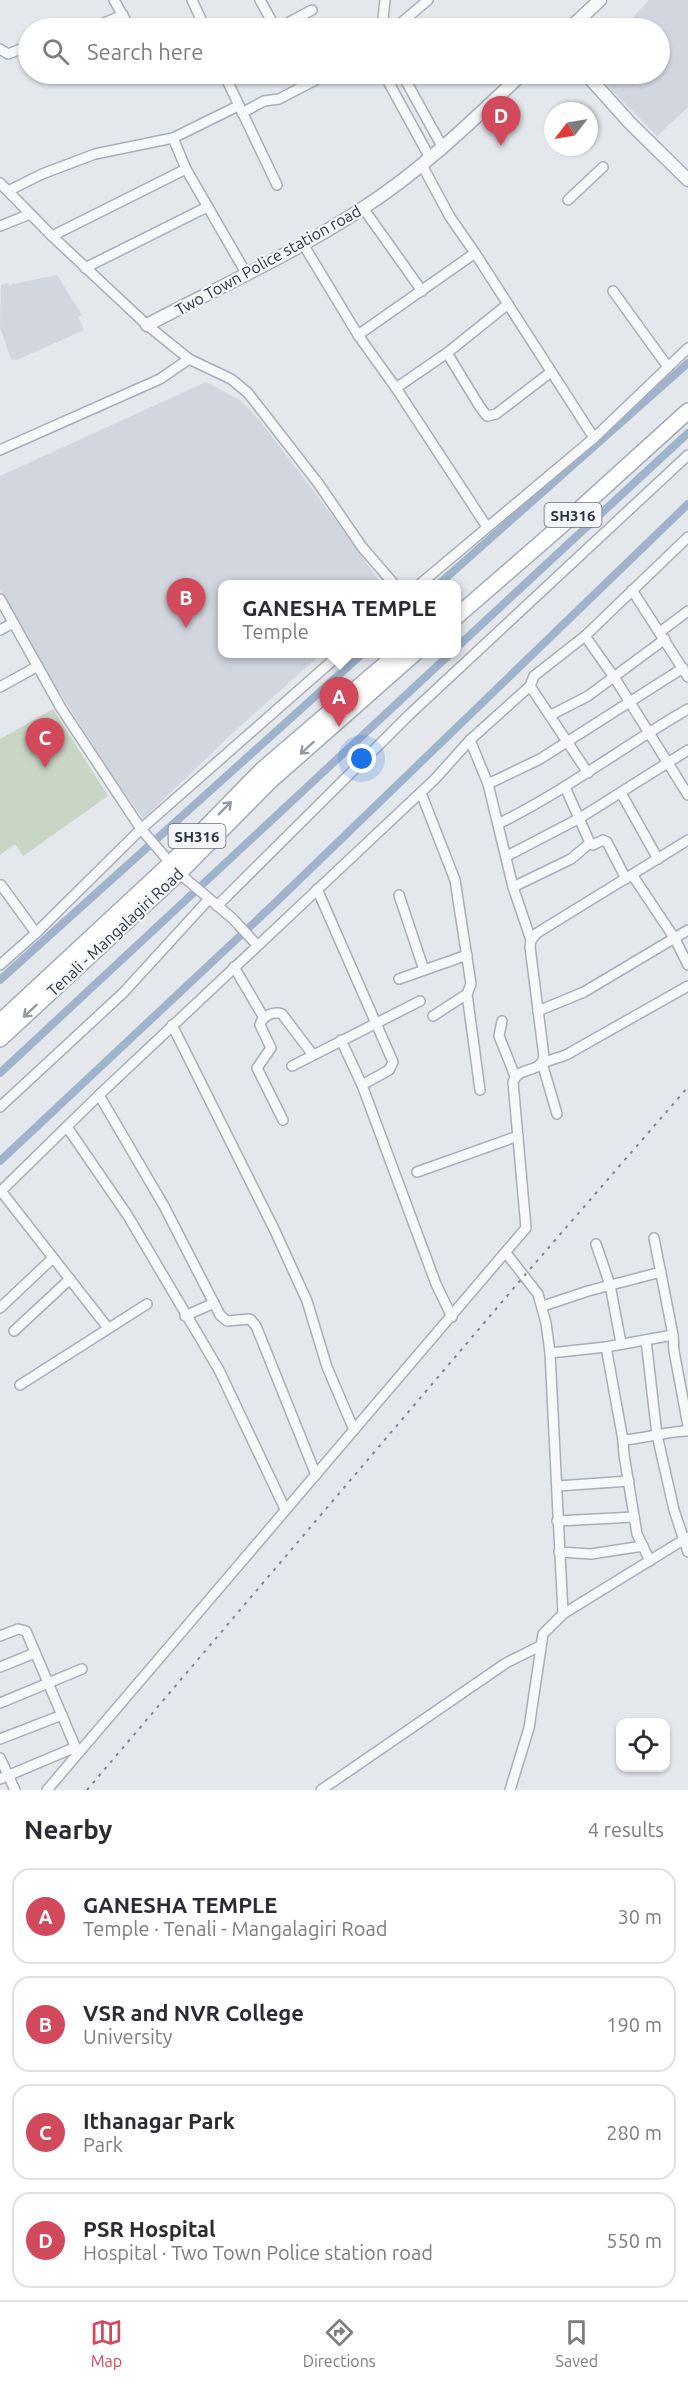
<!DOCTYPE html>
<html lang="en">
<head>
<meta charset="utf-8">
<style>
	body { margin:0; font-family:Ubuntu,sans-serif; background:#f2f2f3; color:#2b2b33 }
	.controls { position:absolute; right:18px; bottom:18px; display:grid; overflow:hidden; border-radius:12px; box-shadow:0 2px 4px #0004 }
	.controls button { width:54px; height:54px; display:grid; place-items:center; padding:0; border:0; border-bottom:2px solid #e1e1e2; background:#fff; color:#2b2b33; font:30px sans-serif }
	.compass { position:absolute; left:544px; top:102px; width:54px; height:54px; border-radius:50%; background:#fff; box-shadow:0 2px 4px #0004; rotate:239deg }
	.you { position:absolute; left:362px; top:759px; width:21px; height:21px; margin:-15px; border:4px solid #fff; border-radius:50%; background:#1a73e8; box-shadow:0 0 0 9px #1a73e833 }
	.badge { display:grid; place-items:center; width:39px; height:39px; border-radius:50%; background:#d1495b; color:#fff; font-size:20px; font-weight:700 }
	.pin { position:absolute; translate:-50% -50px; filter:drop-shadow(0 2px 3px #0008) }
	.pin::after { content:''; position:absolute; top:32px; width:21px; height:18px; background:inherit; clip-path:polygon(0 0,100% 0,50% 100%) }
	.popup { position:absolute; left:218px; top:580px; width:243px; height:78px; box-sizing:border-box; display:grid; place-content:center; border-radius:12px; background:#fff; filter:drop-shadow(0 2px 4px #0005); font-size:20px; white-space:nowrap; color:#7c7c81 }
	.popup b { font-size:22px; color:#2b2b33 }
	.popup::after { content:''; position:absolute; left:50%; top:100%; margin-left:-12px; border:12px solid transparent; border-top-color:#fff }
	.list { margin:0; padding:0; list-style:none }
	h2 { display:flex; justify-content:space-between; align-items:center; height:78px; margin:0; padding:0 24px; font-size:26px }
	h2 small { font-size:20px; font-weight:400; color:#7c7c81 }
	.list li { display:grid; grid-template-columns:39px 1fr auto; gap:18px; align-items:center; box-sizing:border-box; height:96px; margin:0 12px 12px; padding:0 12px; border:2px solid #e1e1e2; border-radius:18px }
	.list b { display:block; font-size:22px; white-space:nowrap }
	.list p { margin:0; font-size:20px; white-space:nowrap; color:#7c7c81 }
	.list em { font-size:20px; font-style:normal; color:#7c7c81 }
	.icon { flex:none; width:33px; height:33px; fill:none; stroke:currentColor; stroke-width:2; stroke-linecap:round; stroke-linejoin:round }
	.map { position:relative; flex:none; width:688px; height:1790px; overflow:hidden }
	.search { position:absolute; background:#fff; box-shadow:0 2px 4px #0004; left:18px; right:18px; top:18px; height:66px; display:flex; align-items:center; gap:15px; box-sizing:border-box; padding:0 21px; border-radius:33px; color:#7c7c81; font-size:22px }
	.sheet { height:510px; background:#fff }
	nav { display:flex; justify-content:space-around; align-items:center; box-sizing:border-box; height:84px; border-top:2px solid #e1e1e2; background:#fff; font-size:16px; color:#7c7c81 }
	nav a { display:grid; justify-items:center; gap:3px }
	nav .on { color:#d1495b }
	.map>svg:first-child { display:block }
</style>
</head>
<body>
<div class="map">
<svg width="688" height="1790" viewBox="0 0 688 1790">
	<rect width="100%" height="100%" fill="#e4e7ec"/>
	<g fill="#d2d6de">
		<polygon points="649,0 688,0 688,107 657,136 596,74 660,74 660,28 623,28"/>
		<polygon points="57,275 82,315 78,317 84,330 17,360 11,359 0,327 1,284 9,283 9,285"/>
		<polygon points="206,382 240,400 261,422 346,534 381,584 222,584 222,654 321,654 236,730 143,819 102,760 40,661 0,590 0,476"/>
	</g>
	<polygon fill="#c9d6c5" points="53,709 108,796 23,856 15,844 0,855 0,739"/>
	<g fill="none" stroke-linecap="round" stroke-linejoin="round">
		<g stroke="#9fb4cc" stroke-width="8">
			<polyline points="439,584 688,363"/>
			<polyline points="456,648 688,433"/>
			<polyline points="0,980 362,654"/>
			<polyline points="0,1073 450,654"/>
			<polyline points="0,1161 274,904 688,504"/>
		</g>
		<defs>
			<g id="minor">
				<polyline points="114,0 130,28"/>
				<polyline points="192,0 205,28"/>
				<polyline points="260,0 275,27 282,26 312,10"/>
				<polyline points="73,28 86,28"/>
				<polyline points="92,28 123,15"/>
				<polyline points="382,28 385,0"/>
				<polyline points="395,28 428,0"/>
				<polyline points="0,49 8,54 28,46"/>
				<polyline points="224,74 277,185"/>
				<polyline points="384,74 430,158"/>
				<polyline points="402,74 443,148"/>
				<polyline points="61,75 65,74"/>
				<polyline points="242,113 264,101 279,99 327,74"/>
				<polyline points="173,138 186,169 246,273"/>
				<polyline points="422,165 450,217 475,253 594,438"/>
				<polyline points="0,183 52,236 147,325 189,359 231,379 248,393 318,483 362,547 394,584"/>
				<polyline points="8,191 42,174 95,154 173,138 238,106"/>
				<polyline points="568,200 603,167"/>
				<polyline points="363,208 422,291"/>
				<polyline points="0,226 30,214"/>
				<polyline points="52,236 186,169"/>
				<polyline points="303,244 358,335 396,388 487,527"/>
				<polyline points="85,268 207,207"/>
				<polyline points="613,291 668,367"/>
				<polyline points="358,335 475,253"/>
				<polyline points="447,353 480,407 487,416 496,414 551,372"/>
				<polyline points="396,388 447,353 508,304"/>
				<polyline points="0,450 160,379 189,359"/>
				<polyline points="420,584 594,438 688,348"/>
				<polyline points="632,590 688,677"/>
				<polyline points="0,599 61,708 141,829 179,873 233,919 257,945"/>
				<polyline points="0,630 13,623"/>
				<polyline points="660,632 688,611"/>
				<polyline points="585,636 614,677 688,795"/>
				<polyline points="530,686 588,773"/>
				<polyline points="0,687 38,666"/>
				<polyline points="551,715 588,696 665,639"/>
				<polyline points="470,740 488,784 513,887 531,940"/>
				<polyline points="488,784 540,759 683,668"/>
				<polyline points="565,787 590,843 593,845 603,840 607,842 626,879"/>
				<polyline points="421,793 455,880 471,984 467,994 433,1016"/>
				<polyline points="621,793 658,859"/>
				<path d="M498,824C565,791 624,746 688,709"/>
				<polyline points="507,856 580,818 688,750"/>
				<polyline points="633,876 675,939 688,965"/>
				<polyline points="1,885 36,933"/>
				<polyline points="513,887 571,859 590,843"/>
				<polyline points="317,889 393,1062 389,1070 362,1085"/>
				<polyline points="399,895 424,970"/>
				<polyline points="217,906 410,714 688,455"/>
				<polyline points="0,965 36,933 141,829 340,654"/>
				<polyline points="234,967 264,1018"/>
				<polyline points="399,979 467,955"/>
				<polyline points="467,994 480,1090"/>
				<polyline points="538,1011 584,992 688,930"/>
				<polyline points="502,1021 499,1036 515,1076"/>
				<polyline points="172,1025 275,1231 307,1301 327,1367 354,1430"/>
				<polyline points="341,1040 362,1085 436,1284 452,1317"/>
				<polyline points="292,1066 420,1001"/>
				<polyline points="99,1095 164,1206 220,1315 227,1321 250,1319 256,1326 316,1475"/>
				<polyline points="0,1107 123,993 209,899"/>
				<polyline points="557,1114 542,1063 566,1055 688,986"/>
				<path d="M283,1120L257,1068L271,1048L260,1025C262,1016 273,1011 282,1014L313,1055"/>
				<polyline points="67,1127 128,1216 219,1370 285,1509"/>
				<polyline points="417,1172 518,1136"/>
				<polyline points="1,1191 108,1328"/>
				<polyline points="0,1192 99,1095 435,779 470,740 530,686 534,676 585,636 688,537"/>
				<polyline points="654,1238 673,1335"/>
				<polyline points="596,1244 610,1285 621,1343"/>
				<polyline points="506,1253 538,1294 546,1323 550,1353 606,1347 623,1440 624,1455 637,1534 650,1561"/>
				<polyline points="543,1306 588,1291 661,1272"/>
				<polyline points="0,1308 53,1258"/>
				<polyline points="185,1316 214,1303"/>
				<polyline points="14,1331 70,1279"/>
				<polyline points="646,1340 657,1435 674,1510 688,1552"/>
				<polyline points="606,1347 673,1335 674,1351 688,1426"/>
				<polyline points="550,1353 563,1614"/>
				<polyline points="20,1385 147,1304"/>
				<path d="M623,1440C646,1439 666,1431 688,1431"/>
				<polyline points="558,1486 629,1481"/>
				<polyline points="557,1521 634,1517"/>
				<polyline points="559,1552 591,1554 643,1546"/>
				<polyline points="0,1636 18,1629 26,1631 78,1753"/>
				<polyline points="0,1667 35,1653"/>
				<polyline points="0,1703 82,1669"/>
				<polyline points="0,1739 62,1715"/>
				<polyline points="0,1758 15,1790"/>
				<polyline points="0,1779 76,1747"/>
				<path d="M47,1790L526,1228L513,1082C518,1066 540,1074 544,1057L530,947L531,940L537,933L688,840"/>
				<polyline points="321,1790 506,1663 540,1646"/>
				<polyline points="510,1790 529,1728 543,1634 563,1614 688,1537"/>
			</g>
			<g id="tertiary">
				<polyline points="570,28 600,0"/>
				<polyline points="586,74 630,123 688,180"/>
				<path d="M147,325C219,287 295,253 363,208C422,170 471,122 522,74"/>
			</g>
			<g id="primary">
				<polyline points="456,617 571,517 688,411"/>
				<polyline points="0,1022 171,863 262,770 397,654"/>
				<polyline points="0,1039 179,873 270,781 414,654"/>
			</g>
		</defs>
		<use href="#minor" stroke="#a9aeb7" stroke-width="12"/>
		<use href="#tertiary" stroke="#a9aeb7" stroke-width="15"/>
		<use href="#primary" stroke="#a3abb8" stroke-width="18"/>
		<use href="#minor" stroke="#f7f8fa" stroke-width="9"/>
		<use href="#tertiary" stroke="#f7f8fa" stroke-width="12"/>
		<use href="#primary" stroke="#fff" stroke-width="15"/>
		<polyline stroke="#7d8696" stroke-width="2" stroke-dasharray="3 6" stroke-linecap="butt" points="87,1790 524,1276 688,1087"/>
	</g>
	<defs><path id="oneway-shaft" d="M-6 0H5M1.5-3L5.5 0L1.5 3" fill="none" stroke-width="1.6" stroke-linecap="round" stroke-linejoin="round" transform="scale(1.5)"/></defs>
	<g stroke="#959aa2">
		<use href="#oneway-shaft" transform="translate(307 748) rotate(138)"/>
		<use href="#oneway-shaft" transform="translate(225 808) rotate(-45)"/>
		<use href="#oneway-shaft" transform="translate(30 1011) rotate(137)"/>
	</g>
	<g text-anchor="middle" dominant-baseline="central" stroke-width="4.5" stroke-linejoin="round" paint-order="stroke">
		<g fill="#f4f6f9" stroke="#676e7b" stroke-width="1.5">
			<rect x="544.5" y="503" width="57" height="24" rx="4.5"/>
			<rect x="168.5" y="824" width="57" height="24" rx="4.5"/>
		</g>
		<g font-size="15" font-weight="bold" fill="#2b3445">
			<text x="573" y="515">SH316</text>
			<text x="197" y="836">SH316</text>
		</g>
		<g font-size="16" fill="#2b3445" stroke="#f4f6f9">
			<text transform="translate(268 260) rotate(-29)">Two Town Police station road</text>
			<text transform="translate(115 932) rotate(-43)">Tenali - Mangalagiri Road</text>
		</g>
	</g>
</svg>
<div class="controls">
<button><svg class="icon" aria-label="locate" viewBox="0 0 24 24"><circle cx="12" cy="12" r="6"/><path d="M12 2v4M12 18v4M2 12h4M18 12h4"/></svg></button>
</div>
<svg class="compass" viewBox="-18 -18 36 36"><path d="M0-13l5 13h-10z" fill="#e53935"/><path d="M0 13l5-13h-10z" fill="#7c7c81"/></svg>
<div class="you"></div>
<div class="pin badge" style="left:339px;top:727px">A</div>
<div class="popup"><b>GANESHA TEMPLE</b>Temple</div>
<div class="pin badge" style="left:186px;top:628px">B</div>
<div class="pin badge" style="left:45px;top:768px">C</div>
<div class="pin badge" style="left:501px;top:146px">D</div>
<div class="search"><svg class="icon" aria-label="search" viewBox="0 0 24 24"><circle cx="10" cy="10" r="6"/><path d="M15 15l6 6"/></svg>Search here</div>
</div>
<section class="sheet">
<h2>Nearby<small>4 results</small></h2>
<ul class="list">
<li><span class="badge">A</span><div><b>GANESHA TEMPLE</b><p>Temple · Tenali - Mangalagiri Road</p></div><em>30 m</em></li>
<li><span class="badge">B</span><div><b>VSR and NVR College</b><p>University</p></div><em>190 m</em></li>
<li><span class="badge">C</span><div><b>Ithanagar Park</b><p>Park</p></div><em>280 m</em></li>
<li><span class="badge">D</span><div><b>PSR Hospital</b><p>Hospital · Two Town Police station road</p></div><em>550 m</em></li>
</ul>
</section>
<nav>
<a class="on"><svg class="icon" aria-label="map" viewBox="0 0 24 24"><path d="M3 6l6-2 6 2 6-2v14l-6 2-6-2-6 2zM9 4v14M15 6v14"/></svg>Map</a>
<a><svg class="icon" aria-label="directions" viewBox="0 0 24 24"><path d="M12 3l9 9-9 9-9-9zM9 14v-3h6M13 9l2 2-2 2"/></svg>Directions</a>
<a><svg class="icon" aria-label="saved" viewBox="0 0 24 24"><path d="M7 4h10v16l-5-4-5 4z"/></svg>Saved</a>
</nav>
</body>
</html>
